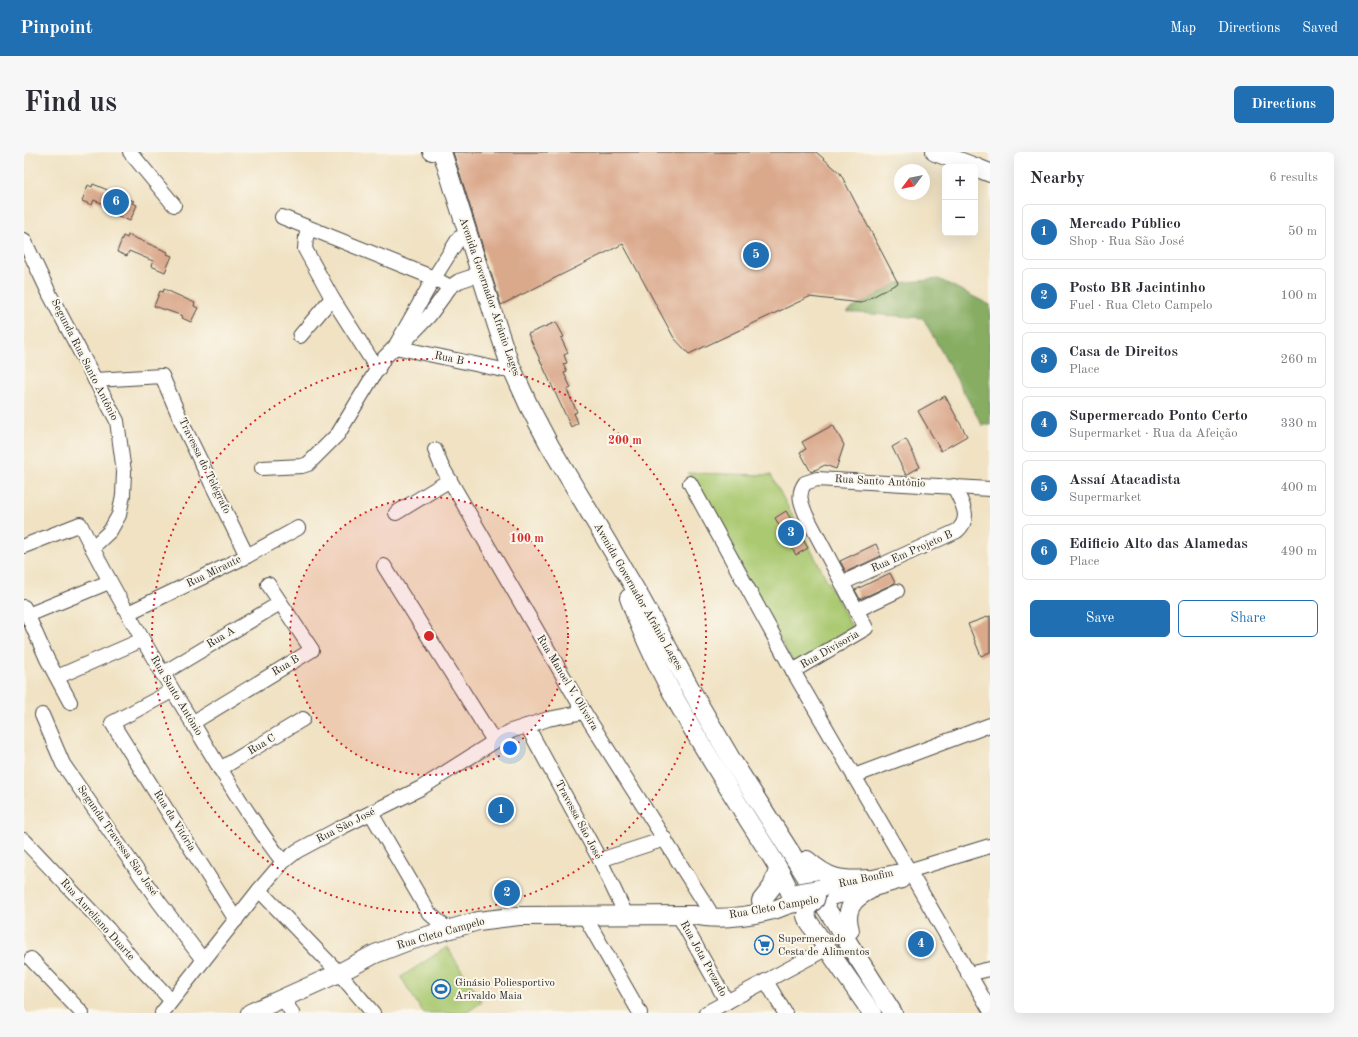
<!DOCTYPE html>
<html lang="en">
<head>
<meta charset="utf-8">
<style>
	body { margin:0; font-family:"Old Standard TT",serif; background:#f7f7f7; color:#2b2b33 }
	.controls { position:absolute; right:12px; top:12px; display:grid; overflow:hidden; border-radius:6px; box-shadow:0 4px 16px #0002 }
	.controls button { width:36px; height:36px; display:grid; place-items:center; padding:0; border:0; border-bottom:1px solid #e1e1e2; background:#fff; color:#2b2b33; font:20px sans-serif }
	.compass { position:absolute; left:870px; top:12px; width:36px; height:36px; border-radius:50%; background:#fff; box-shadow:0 4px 16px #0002; rotate:238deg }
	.you { position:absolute; left:486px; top:596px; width:14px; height:14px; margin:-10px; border:3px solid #fff; border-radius:50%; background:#1a73e8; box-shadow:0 0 0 6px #1a73e833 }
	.badge { display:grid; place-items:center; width:26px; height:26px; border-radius:50%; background:#1f6fb2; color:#fff; font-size:13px; font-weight:700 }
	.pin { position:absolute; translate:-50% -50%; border:2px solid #fff; box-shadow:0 1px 4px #0006 }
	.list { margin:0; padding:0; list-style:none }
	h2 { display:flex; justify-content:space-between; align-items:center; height:52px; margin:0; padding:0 16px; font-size:17px }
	h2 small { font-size:13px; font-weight:400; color:#7c7c81 }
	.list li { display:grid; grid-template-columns:26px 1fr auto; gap:12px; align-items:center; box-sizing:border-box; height:56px; margin:0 8px 8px; padding:0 8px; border:1px solid #e1e1e2; border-radius:6px }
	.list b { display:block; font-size:15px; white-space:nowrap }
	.list p { margin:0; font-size:13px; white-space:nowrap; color:#7c7c81 }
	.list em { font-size:13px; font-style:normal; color:#7c7c81 }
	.actions { display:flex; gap:8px; padding:12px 16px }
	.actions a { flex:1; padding:9px 0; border:1px solid #1f6fb2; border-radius:6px; text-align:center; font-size:14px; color:#1f6fb2 }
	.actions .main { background:#1f6fb2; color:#fff }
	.map { position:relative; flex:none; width:966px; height:861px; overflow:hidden; border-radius:6px }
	header { display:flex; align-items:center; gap:24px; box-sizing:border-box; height:56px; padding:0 20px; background:#1f6fb2; color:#fff }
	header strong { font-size:19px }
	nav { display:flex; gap:22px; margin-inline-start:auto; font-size:14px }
	.intro { display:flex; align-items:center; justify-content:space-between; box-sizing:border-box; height:96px; padding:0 24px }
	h1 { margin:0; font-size:28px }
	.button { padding:10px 18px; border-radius:6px; background:#1f6fb2; color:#fff; font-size:14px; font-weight:700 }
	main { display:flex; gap:24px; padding:0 24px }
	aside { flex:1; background:#fff; border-radius:6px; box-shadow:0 4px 16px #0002 }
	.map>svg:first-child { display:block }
</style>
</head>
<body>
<header>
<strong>Pinpoint</strong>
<nav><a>Map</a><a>Directions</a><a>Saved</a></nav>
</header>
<div class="intro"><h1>Find us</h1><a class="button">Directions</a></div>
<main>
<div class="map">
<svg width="966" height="861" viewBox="0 0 966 861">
	<rect width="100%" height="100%" fill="#fbf7ec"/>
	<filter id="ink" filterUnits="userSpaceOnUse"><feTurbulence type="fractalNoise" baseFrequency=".025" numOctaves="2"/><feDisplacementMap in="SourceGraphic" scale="8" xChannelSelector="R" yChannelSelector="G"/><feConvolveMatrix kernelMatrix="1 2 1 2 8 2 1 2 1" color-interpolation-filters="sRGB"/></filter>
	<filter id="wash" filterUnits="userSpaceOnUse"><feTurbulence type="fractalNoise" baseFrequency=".012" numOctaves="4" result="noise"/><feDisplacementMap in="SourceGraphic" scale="16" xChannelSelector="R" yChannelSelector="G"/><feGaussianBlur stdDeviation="0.9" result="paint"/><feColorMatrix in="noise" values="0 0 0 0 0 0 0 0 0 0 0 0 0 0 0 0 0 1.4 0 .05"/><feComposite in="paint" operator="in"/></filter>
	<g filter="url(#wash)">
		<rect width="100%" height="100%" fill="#f0e2c3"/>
		<g fill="#aac971" stroke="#6a7a4e">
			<polygon points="664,321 747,323 830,479 770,512"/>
			<polygon points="423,795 458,850 442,861 399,861 377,825"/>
		</g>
		<polygon fill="#87ad63" stroke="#596c47" points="915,127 966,153 966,273 958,273 899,166 822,160 874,131"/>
		<g id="blocks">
			<g fill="#daa88b">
				<polygon points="429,0 792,0 816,21 874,131 837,151 785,145 665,202 650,186 599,92 477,153"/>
				<polygon points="69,32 110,49 108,51 113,53 106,69 92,63 94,58 70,48 68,53 58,49 64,33 68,35"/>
				<polygon points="104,83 144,100 143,102 148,104 141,120 127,114 129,109 105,99 103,104 93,100 99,84 103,86"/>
				<polygon points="140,137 171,151 170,154 174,156 167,170 158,166 159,164 130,154 136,139 139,140"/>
				<polygon points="532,170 540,185 537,186 544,201 540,203 543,211 539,212 543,220 540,221 547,236 543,238 553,260 550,261 554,271 547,275 504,182"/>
				<polygon points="921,244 943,284 917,299 894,259"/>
				<polygon points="809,273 820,293 812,317 801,313 787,320 776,300 782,297 778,290"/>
				<polygon points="882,287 896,315 882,323 868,295"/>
				<polygon points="762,359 784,396 772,403 751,366"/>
				<polygon points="852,392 857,404 822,420 816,409"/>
				<polygon points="866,421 871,431 836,447 831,438"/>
				<polygon points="966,464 966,500 957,504 944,472"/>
			</g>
		</g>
	</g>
	<g filter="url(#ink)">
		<use href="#blocks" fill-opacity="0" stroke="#494642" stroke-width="1"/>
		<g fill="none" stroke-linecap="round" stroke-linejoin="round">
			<defs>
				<g id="minor">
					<polyline points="106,0 150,53"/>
					<polyline points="406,0 408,1"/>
					<polyline points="258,65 410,126 426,135"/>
					<polyline points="286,77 282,85 281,97 308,146 354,218"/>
					<polyline points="0,88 26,143 93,269 100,320 99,343 95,363 86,379 68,396"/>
					<polyline points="276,184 308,146"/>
					<polyline points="372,193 410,126 435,86"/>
					<polyline points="371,195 479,218"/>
					<polyline points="71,228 138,224 159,273 223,404"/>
					<polyline points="411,298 417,313 560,560 685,758"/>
					<polyline points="238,316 278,314 284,312 314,282 360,206 371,195 382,188 405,164 426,135 435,129 447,125"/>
					<polyline points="666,331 769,519 966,858"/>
					<polyline points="372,361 426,328"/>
					<path d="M0,394L56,372C90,440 128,505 168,570C197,618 225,666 259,710"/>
					<polyline points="360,414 470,589"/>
					<path d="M818,431L933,379C949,365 937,351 930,334"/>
					<polyline points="0,455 23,507 46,550"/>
					<polyline points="833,458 873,439"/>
					<polyline points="104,461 223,404 274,376"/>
					<polyline points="4,463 85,430"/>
					<path d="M769,519L842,476L782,363C777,351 773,342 781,331L793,327L966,337"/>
					<polyline points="138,522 256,451"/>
					<polyline points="33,525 118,488"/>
					<polyline points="148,539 88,571 212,768"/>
					<polyline points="18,563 39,612 135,750 179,808"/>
					<polyline points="168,571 288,498 244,432"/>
					<polyline points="503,574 576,708 602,763"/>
					<polyline points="196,617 279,567"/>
					<polyline points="830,624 966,573"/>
					<polyline points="347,661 405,761 423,777"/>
					<polyline points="0,688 84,777 109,808 147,848"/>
					<polyline points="576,708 641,687"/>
					<polyline points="800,736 871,720 884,719 966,694"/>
					<polyline points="235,738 315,821 349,861"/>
					<polyline points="806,746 846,738 878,729 884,719"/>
					<polyline points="560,763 616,861"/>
					<polyline points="655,764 703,850"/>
					<polyline points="7,807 58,861"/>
					<polyline points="944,822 966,817"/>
					<polyline points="742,829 761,861"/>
					<polyline points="259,846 268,861"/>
					<polyline points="138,861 235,738 259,710 273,699 318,675 397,636 487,579 524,567 560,560"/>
					<polyline points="682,861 796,800"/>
				</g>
				<g id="major">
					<polyline points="418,0 473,174 485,210 505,254 526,294 616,445 675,552 709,610 869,861"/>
					<polyline points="911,0 951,15"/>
					<polyline points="951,15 966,21"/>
					<path d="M605,446C632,522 676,590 718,658C736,688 759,718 770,751"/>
					<path d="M783,708C805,727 816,729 844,727"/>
					<polyline points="737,749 748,735 754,718"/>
					<polyline points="784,755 782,764 784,769 848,861"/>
					<path d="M826,778C820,758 828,747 846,738"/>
					<path d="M226,861L315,821L351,802L382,790L454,769L495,764L670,763C694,769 725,764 749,758C757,756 765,751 773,751"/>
				</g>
			</defs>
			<use href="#minor" stroke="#494642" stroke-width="16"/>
			<use href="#major" stroke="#494642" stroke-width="20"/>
			<use href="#minor" stroke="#fff" stroke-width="14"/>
			<use href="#major" stroke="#fff" stroke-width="18"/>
			<defs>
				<g id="major-bridge">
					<polyline points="772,741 796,737"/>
					<polyline points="784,755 791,748 794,737"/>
				</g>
			</defs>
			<use href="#major-bridge" stroke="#494642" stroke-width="20" stroke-linecap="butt"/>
			<use href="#major-bridge" stroke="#fff" stroke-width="18"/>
		</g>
	</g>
	<circle cx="405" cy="484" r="139" fill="#d62828" fill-opacity=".12"/>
	<g fill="none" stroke="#d62828" stroke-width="2" stroke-dasharray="2 4">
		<circle cx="405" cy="484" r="139"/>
		<circle cx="405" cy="484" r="277"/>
	</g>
	<defs>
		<symbol id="supermarket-ring" viewBox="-11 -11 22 22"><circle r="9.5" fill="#fbf7ec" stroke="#1f6fb2" stroke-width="1.5"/><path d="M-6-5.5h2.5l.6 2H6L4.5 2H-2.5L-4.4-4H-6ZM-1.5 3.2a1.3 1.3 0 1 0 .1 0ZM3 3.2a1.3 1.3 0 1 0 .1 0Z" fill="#1f6fb2"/></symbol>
		<symbol id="stadium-ring" viewBox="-11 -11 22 22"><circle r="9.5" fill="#fbf7ec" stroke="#1f6fb2" stroke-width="1.5"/><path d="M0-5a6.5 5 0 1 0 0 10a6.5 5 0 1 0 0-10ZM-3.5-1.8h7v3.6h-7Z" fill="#1f6fb2"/></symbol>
	</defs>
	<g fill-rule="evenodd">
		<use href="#supermarket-ring" x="729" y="782" width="22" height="22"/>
		<use href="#stadium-ring" x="406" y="826" width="22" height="22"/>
	</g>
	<g text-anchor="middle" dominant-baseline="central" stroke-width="4" stroke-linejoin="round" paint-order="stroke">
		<g font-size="11" fill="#2b2b2b" stroke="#fbf7ec">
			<text transform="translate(465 145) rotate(71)">Avenida Governador Afrânio Lages</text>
			<text transform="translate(425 207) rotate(12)">Rua B</text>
			<text transform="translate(60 208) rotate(63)">Segunda Rua Santo Antônio</text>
			<text transform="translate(180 314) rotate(64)">Travessa do Telégrafo</text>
			<text transform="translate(856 330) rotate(3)">Rua Santo Antônio</text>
			<text transform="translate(888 400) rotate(-24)">Rua Em Projeto B</text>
			<text transform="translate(190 420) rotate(-26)">Rua Mirante</text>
			<text transform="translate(614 445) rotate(60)">Avenida Governador Afrânio Lages</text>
			<text transform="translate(197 486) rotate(-31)">Rua A</text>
			<text transform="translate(806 498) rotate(-30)">Rua Divisoria</text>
			<text transform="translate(262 514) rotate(-31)">Rua B</text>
			<text transform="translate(543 531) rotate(59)">Rua Manoel V. Oliveira</text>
			<text transform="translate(152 544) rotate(59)">Rua Santo Antônio</text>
			<text transform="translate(238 593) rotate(-31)">Rua C</text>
			<text transform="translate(554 668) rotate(62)">Travessa São José</text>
			<text transform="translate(150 669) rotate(58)">Rua da Vitória</text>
			<text transform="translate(322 674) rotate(-27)">Rua São José</text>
			<text transform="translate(93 689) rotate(55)">Segunda Travessa São José</text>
			<text transform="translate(842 727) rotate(-12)">Rua Bonfim</text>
			<text transform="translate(750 756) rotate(-10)">Rua Cleto Campelo</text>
			<text transform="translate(73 768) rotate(48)">Rua Aureliano Duarte</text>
			<text transform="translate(417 782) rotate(-16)">Rua Cleto Campelo</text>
			<text transform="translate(679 807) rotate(61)">Rua Jota Prezado</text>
		</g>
		<g font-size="11" fill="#2b2b2b" stroke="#fbf7ec" text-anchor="start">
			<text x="754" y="787">Supermercado<tspan x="754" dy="13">Cesta de Alimentos</tspan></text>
			<text x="431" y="831">Ginásio Poliesportivo<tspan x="431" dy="13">Arivaldo Maia</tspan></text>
		</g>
	</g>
	<circle cx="405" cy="484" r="6" fill="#d62828" stroke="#fbf7ec" stroke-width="2"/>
	<g font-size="12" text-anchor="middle" font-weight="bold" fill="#d62828" stroke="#fbf7ec" stroke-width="4" stroke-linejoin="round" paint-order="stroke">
		<text x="601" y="292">200 m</text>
		<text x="503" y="390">100 m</text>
	</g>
</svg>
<div class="controls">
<button>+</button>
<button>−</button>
</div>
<svg class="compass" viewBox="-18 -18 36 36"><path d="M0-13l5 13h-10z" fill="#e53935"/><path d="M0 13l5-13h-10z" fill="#7c7c81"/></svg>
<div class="you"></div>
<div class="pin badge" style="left:477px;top:658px">1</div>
<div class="pin badge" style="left:483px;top:741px">2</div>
<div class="pin badge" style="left:767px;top:381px">3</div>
<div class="pin badge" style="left:897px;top:792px">4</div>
<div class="pin badge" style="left:732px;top:103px">5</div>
<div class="pin badge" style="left:92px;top:50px">6</div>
</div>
<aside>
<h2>Nearby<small>6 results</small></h2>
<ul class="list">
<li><span class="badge">1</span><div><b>Mercado Público</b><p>Shop · Rua São José</p></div><em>50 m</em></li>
<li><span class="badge">2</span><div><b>Posto BR Jacintinho</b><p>Fuel · Rua Cleto Campelo</p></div><em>100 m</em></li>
<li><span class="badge">3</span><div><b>Casa de Direitos</b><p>Place</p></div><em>260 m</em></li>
<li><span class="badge">4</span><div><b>Supermercado Ponto Certo</b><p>Supermarket · Rua da Afeição</p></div><em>330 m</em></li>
<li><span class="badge">5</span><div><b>Assaí Atacadista</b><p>Supermarket</p></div><em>400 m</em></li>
<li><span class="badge">6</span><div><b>Edificio Alto das Alamedas</b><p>Place</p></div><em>490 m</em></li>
</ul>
<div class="actions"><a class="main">Save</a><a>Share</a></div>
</aside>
</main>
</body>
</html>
